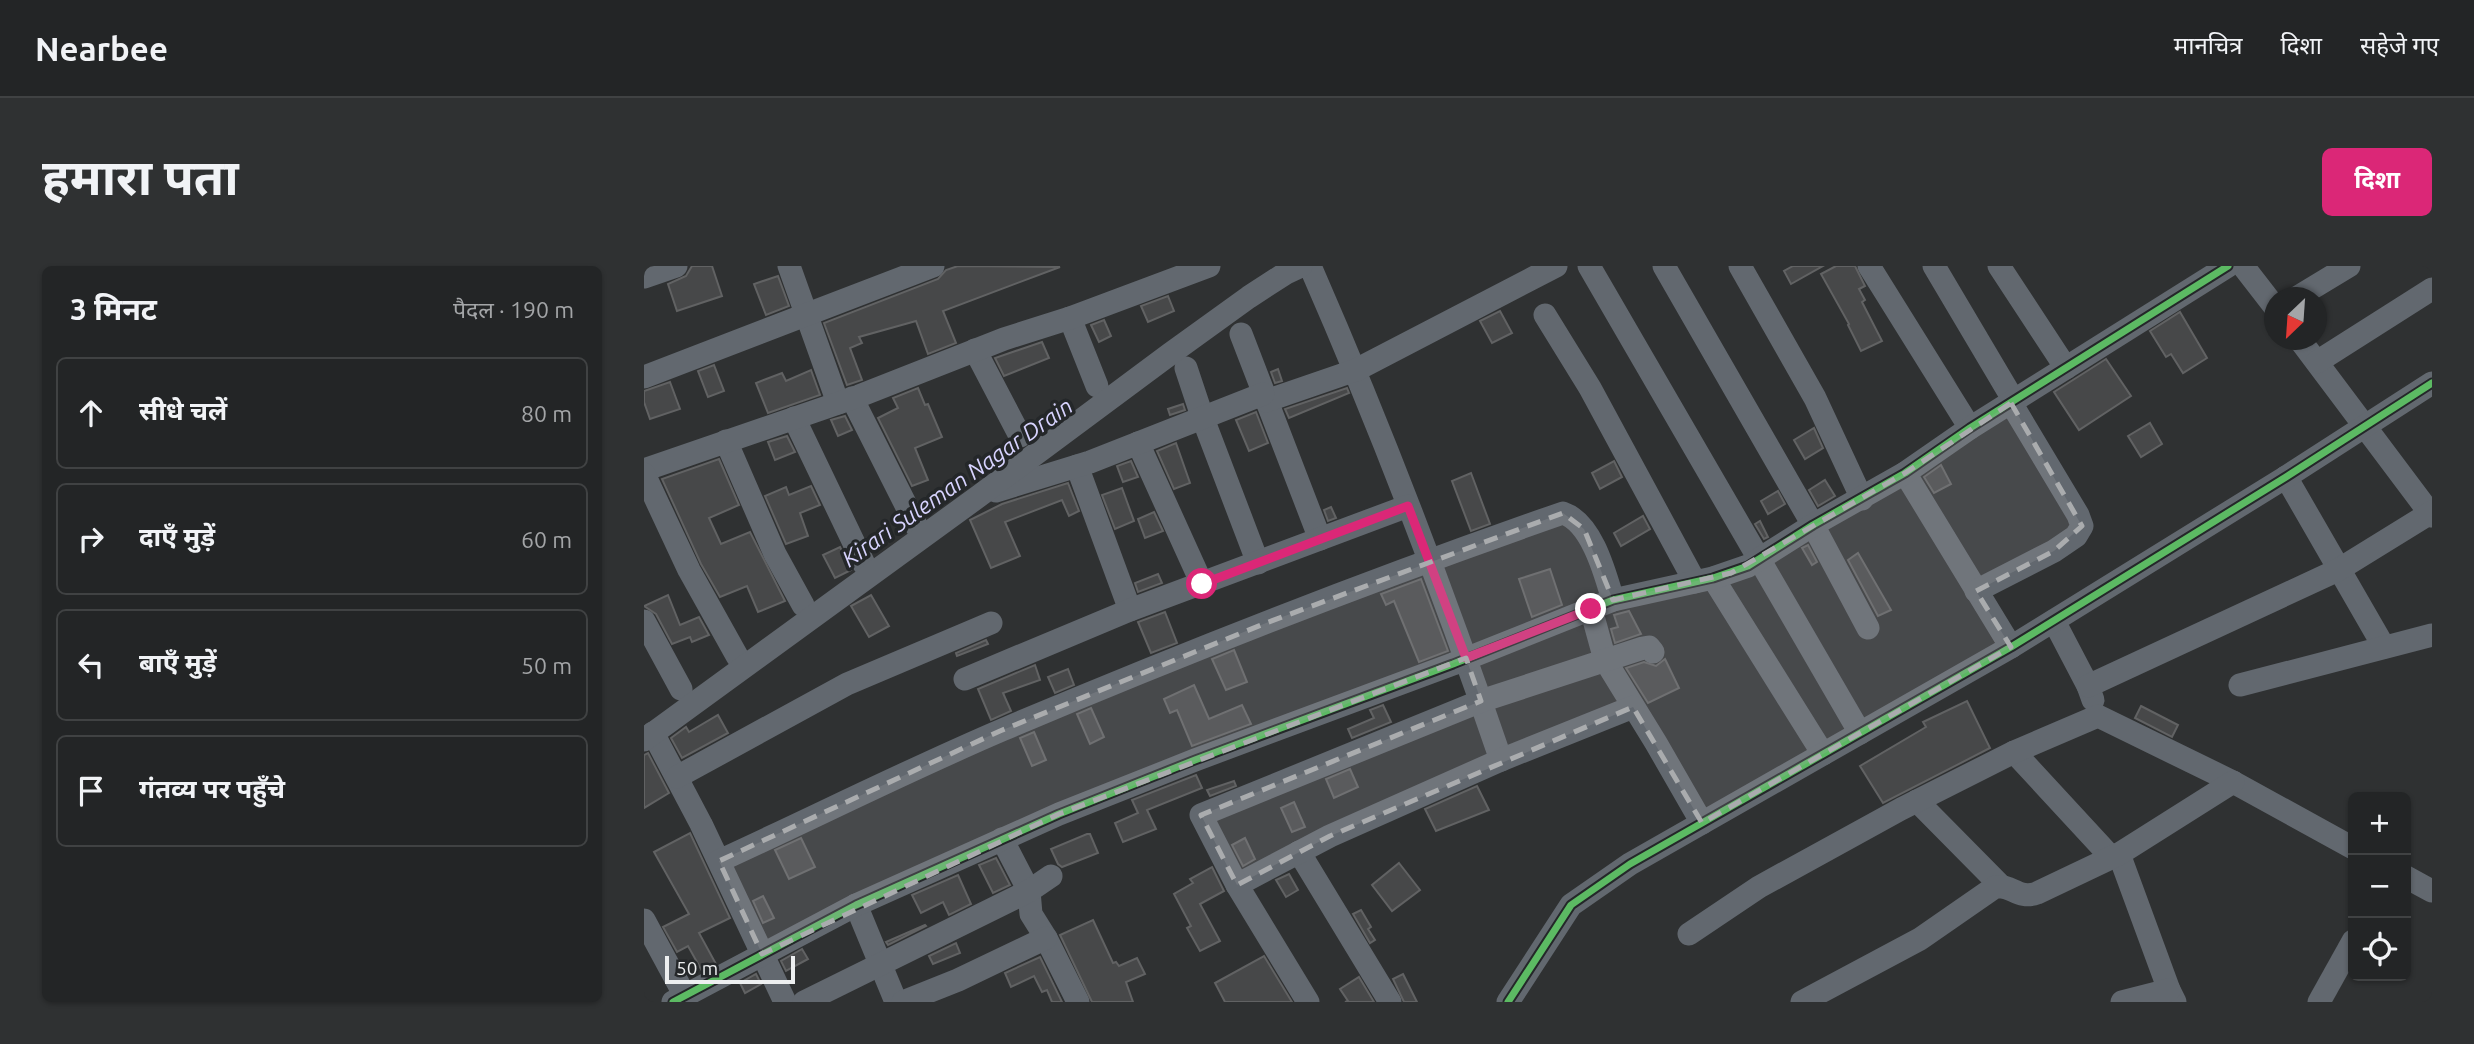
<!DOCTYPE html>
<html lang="hi">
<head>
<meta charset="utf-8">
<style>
	body { margin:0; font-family:Ubuntu,"Noto Sans Devanagari",sans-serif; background:#2f3132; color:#f1f3f6 }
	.controls { position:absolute; right:21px; bottom:21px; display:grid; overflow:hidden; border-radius:10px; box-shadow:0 2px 5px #0004 }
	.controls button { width:63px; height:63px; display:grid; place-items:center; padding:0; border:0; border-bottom:2px solid #404243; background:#232526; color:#f1f3f6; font:35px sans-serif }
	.compass { position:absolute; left:1620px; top:21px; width:63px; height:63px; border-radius:50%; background:#232526; box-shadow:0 2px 5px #0004; rotate:205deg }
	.scale { position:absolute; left:21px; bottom:18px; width:130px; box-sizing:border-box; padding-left:7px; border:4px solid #edeff0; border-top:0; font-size:19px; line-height:24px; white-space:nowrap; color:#edeff0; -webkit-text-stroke:5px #242729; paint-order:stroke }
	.stop { position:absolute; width:21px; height:21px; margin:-16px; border:5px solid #db2777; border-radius:50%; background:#fff }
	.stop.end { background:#db2777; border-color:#fff; box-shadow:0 2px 7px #0008 }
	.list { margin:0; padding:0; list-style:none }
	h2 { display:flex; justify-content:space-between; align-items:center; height:91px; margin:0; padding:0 28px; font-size:30px }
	h2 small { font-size:23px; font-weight:400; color:#a3a5a7 }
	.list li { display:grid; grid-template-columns:46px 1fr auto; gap:21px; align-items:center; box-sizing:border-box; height:112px; margin:0 14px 14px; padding:0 14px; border:2px solid #404243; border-radius:10px }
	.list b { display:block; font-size:26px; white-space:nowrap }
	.list em { font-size:23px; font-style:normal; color:#a3a5a7 }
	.icon { flex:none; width:38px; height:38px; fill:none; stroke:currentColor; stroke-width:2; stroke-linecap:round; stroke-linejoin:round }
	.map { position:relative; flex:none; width:1788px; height:736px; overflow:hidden; border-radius:10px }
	header { display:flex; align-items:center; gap:42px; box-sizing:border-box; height:98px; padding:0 35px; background:#232526; border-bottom:2px solid #404243 }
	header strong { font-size:33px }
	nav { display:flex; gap:38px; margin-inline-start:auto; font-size:24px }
	.intro { display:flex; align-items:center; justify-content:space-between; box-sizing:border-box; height:168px; padding:0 42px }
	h1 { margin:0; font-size:49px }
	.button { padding:18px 32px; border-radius:10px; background:#db2777; color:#fff; font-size:24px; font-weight:700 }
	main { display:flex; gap:42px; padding:0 42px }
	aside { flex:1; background:#232526; border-radius:10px; box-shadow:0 2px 5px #0004 }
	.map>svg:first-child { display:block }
</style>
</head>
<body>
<header>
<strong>Nearbee</strong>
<nav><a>मानचित्र</a><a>दिशा</a><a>सहेजे गए</a></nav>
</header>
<div class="intro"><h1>हमारा पता</h1><a class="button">दिशा</a></div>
<main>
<aside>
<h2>3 मिनट<small>पैदल · 190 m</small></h2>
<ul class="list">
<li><svg class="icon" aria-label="ahead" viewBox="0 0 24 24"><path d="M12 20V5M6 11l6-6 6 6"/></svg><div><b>सीधे चलें</b></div><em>80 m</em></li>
<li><svg class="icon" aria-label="right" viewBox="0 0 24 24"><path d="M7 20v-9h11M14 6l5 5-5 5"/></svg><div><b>दाएँ मुड़ें</b></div><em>60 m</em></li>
<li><svg class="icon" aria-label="left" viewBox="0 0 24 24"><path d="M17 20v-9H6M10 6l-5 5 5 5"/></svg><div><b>बाएँ मुड़ें</b></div><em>50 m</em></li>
<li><svg class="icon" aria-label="arrive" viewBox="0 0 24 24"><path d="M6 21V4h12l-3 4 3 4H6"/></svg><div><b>गंतव्य पर पहुँचे</b></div></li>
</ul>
</aside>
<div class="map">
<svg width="1788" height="736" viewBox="0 0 1788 736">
	<rect width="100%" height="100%" fill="#2f3132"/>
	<g fill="#474849" stroke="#616263" stroke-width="2">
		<polygon points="48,0 68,0 78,30 33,45 24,18 42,10"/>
		<polygon points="314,0 416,1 299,45 312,77 284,88 272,55 215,71 218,77 206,82 218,114 203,119 180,57 294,13 302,4"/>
		<polygon points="1149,0 1179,0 1147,18 1140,5"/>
		<polygon points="1192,0 1211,0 1221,20 1215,23 1221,34 1218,36 1238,75 1217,85 1204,59 1205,58 1177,8"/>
		<polygon points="134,10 145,40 122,49 110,18"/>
		<polygon points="524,30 530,45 504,56 497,40"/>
		<polygon points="856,45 868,67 848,77 836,55"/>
		<polygon points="1536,46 1563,92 1539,107 1527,88 1522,91 1506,65"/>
		<polygon points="460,54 467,70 455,76 447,59"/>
		<polygon points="398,76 405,92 360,110 351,92"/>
		<polygon points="1462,93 1487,130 1435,164 1410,126"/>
		<polygon points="70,99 80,125 64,131 54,105"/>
		<polygon points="634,103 638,115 631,117 627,106"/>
		<polygon points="167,104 176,129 124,147 112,117 138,107 142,115"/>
		<polygon points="26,116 36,143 6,153 0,136 0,125"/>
		<polygon points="274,122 281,139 284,138 298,171 271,182 284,214 268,220 234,152 254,142 249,132"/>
		<polygon points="703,122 705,127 645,152 641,143"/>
		<polygon points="539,138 541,144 526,149 524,143"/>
		<polygon points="612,146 624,177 605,185 592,154"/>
		<polygon points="201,150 208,164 194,170 187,154"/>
		<polygon points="1506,157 1518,178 1497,191 1484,170"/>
		<polygon points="1170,162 1179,182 1161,193 1150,174"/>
		<polygon points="143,170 151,186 131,194 124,176"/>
		<polygon points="532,177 546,217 530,223 513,185"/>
		<polygon points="75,193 95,239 65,252 77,278 106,266 141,335 114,346 103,320 76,331 57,298 18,213"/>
		<polygon points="487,195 494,211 479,216 473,200"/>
		<polygon points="970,195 978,211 956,223 948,207"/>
		<polygon points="1297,199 1307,218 1290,227 1280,211"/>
		<polygon points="827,207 846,258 827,265 808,215"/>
		<polygon points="1181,214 1191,230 1174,240 1165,224"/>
		<polygon points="424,217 435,245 425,250 418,234 361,256 376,290 347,302 326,254 358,238"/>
		<polygon points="167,220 176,239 156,247 164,270 142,278 121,230 142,221 145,229"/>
		<polygon points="478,222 490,255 471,263 458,229"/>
		<polygon points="1134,225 1141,238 1124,248 1117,235"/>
		<polygon points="687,241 692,252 684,255 680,244"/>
		<polygon points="510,246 519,265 501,272 494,253"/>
		<polygon points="999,250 1006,263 977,280 970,267"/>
		<polygon points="1116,255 1124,271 1120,273 1111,258"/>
		<polygon points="1164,279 1173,296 1168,299 1158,282"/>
		<polygon points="196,281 207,304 191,312 179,289"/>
		<polygon points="1214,287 1247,344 1234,350 1204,294"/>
		<polygon points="906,303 918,339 888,351 875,313"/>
		<polygon points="514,308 518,317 494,326 491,317"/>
		<polygon points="777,313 804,385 775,396 750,335 742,339 737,328"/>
		<polygon points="24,329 36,359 55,351 65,369 48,376 46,371 28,378 12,348 0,340"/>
		<polygon points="227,329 245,360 225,371 207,340"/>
		<polygon points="985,345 997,368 971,377 967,363 974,361 970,349"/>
		<polygon points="521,346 533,377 507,387 494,356"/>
		<polygon points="342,374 344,378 313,390 312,387"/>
		<polygon points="590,384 603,416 582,424 568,393"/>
		<polygon points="1021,393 1035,422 1004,437 982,402 1000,396 1012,400"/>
		<polygon points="391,399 396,414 359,427 367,445 347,454 334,423"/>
		<polygon points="424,403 430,419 411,427 404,411"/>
		<polygon points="550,419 565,453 598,439 607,458 548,480 533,444 526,447 520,433"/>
		<polygon points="1323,435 1346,482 1239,537 1216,500 1282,461 1279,456"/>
		<polygon points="739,439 747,456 708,472 704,463 730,452 726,444"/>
		<polygon points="1497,440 1534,459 1528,471 1491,452"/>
		<polygon points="447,442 460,471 446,478 433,448"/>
		<polygon points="74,449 84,467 38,492 27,472 42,461 45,466"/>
		<polygon points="390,466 402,494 388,500 376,472"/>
		<polygon points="4,487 25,527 0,542 0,489"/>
		<polygon points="706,503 714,521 690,532 682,513"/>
		<polygon points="552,509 558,522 503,544 512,563 479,576 471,557 494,547 488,534"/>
		<polygon points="590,515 592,520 566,530 563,524"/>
		<polygon points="833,520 845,544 792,565 781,543"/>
		<polygon points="650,536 661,561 648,566 637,542"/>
		<polygon points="46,567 86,652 55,667 72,698 58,705 44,680 33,686 19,661 45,648 10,586"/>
		<polygon points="443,568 446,568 454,587 418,601 414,598 407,583"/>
		<polygon points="157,572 171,601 145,613 131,584"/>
		<polygon points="601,572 611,593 599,600 588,579"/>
		<polygon points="352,592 366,619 349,627 335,599"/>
		<polygon points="755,597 776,624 748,645 728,619"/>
		<polygon points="568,601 580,625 556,638 576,675 556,685 543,662 547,660 530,628 549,617 546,613"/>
		<polygon points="645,608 654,624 642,631 632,614"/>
		<polygon points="314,609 327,638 305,649 299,636 277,647 268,629"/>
		<polygon points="119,630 130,652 119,657 109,635"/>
		<polygon points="717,644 727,661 724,663 731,674 726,677 709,648"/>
		<polygon points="449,654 469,697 472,696 475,700 493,692 501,708 482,716 489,736 448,736 416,669"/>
		<polygon points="281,659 282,660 244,679 242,676"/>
		<polygon points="312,677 316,687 289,698 285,690"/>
		<polygon points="158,683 164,693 142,705 137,695"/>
		<polygon points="620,690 648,736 581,736 571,717"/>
		<polygon points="396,691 418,736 408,736 403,724 398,726 390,710 367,721 361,707"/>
		<polygon points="112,708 117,718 101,727 96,717"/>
		<polygon points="759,708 773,736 760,736 749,713"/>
		<polygon points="715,711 730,736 701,736 704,735 696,723"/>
	</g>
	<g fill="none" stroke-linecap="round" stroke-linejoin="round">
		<g stroke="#62686f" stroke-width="23">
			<polyline points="145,0 194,137"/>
			<path d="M666,0C737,162 800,327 857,494"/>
			<polyline points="945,0 1216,467"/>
			<polyline points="1020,0 1169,259 1224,362"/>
			<polyline points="1096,0 1171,132 1218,233"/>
			<polyline points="1225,0 1326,162"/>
			<polyline points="1290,0 1370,135"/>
			<polyline points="1355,0 1422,102"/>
			<polyline points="1599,0 1630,40"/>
			<polyline points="0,11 32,0"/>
			<polyline points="1652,32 1705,0"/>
			<polyline points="901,49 946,122 1051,316"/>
			<polyline points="426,52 453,120"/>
			<polyline points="597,68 676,273"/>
			<polyline points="1656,74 1788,250"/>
			<polyline points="331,84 376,170"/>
			<polyline points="1673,96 1788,23"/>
			<polyline points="542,102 558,150 614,297"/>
			<polyline points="0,111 289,0"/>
			<polyline points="208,132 273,261"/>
			<polyline points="622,135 712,104 912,0"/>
			<polyline points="150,152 220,298"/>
			<polyline points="82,175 131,288 159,339"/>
			<polyline points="494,177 558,318"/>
			<polyline points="433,200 486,344"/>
			<polyline points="0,204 215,130 360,73 426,52 565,0"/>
			<polyline points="1261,207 1367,381"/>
			<polyline points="0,208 45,304 93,390"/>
			<polyline points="1642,211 1740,381"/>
			<polyline points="352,225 446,196 619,128"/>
			<polyline points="1069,312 1179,488"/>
			<polyline points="1332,325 1410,285 1432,270 1438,260 1434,249 1367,137"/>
			<polyline points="947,343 961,394 1012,477 1058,557"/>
			<polyline points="0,355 37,423"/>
			<polyline points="1410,355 1444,420 1449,434"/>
			<polyline points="321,413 486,344 764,240"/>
			<polyline points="1596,419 1788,369"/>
			<polyline points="1444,420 1694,304 1788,246"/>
			<polyline points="9,467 57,558 141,736"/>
			<polyline points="0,474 335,230 526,88 605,31 642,7 657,0"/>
			<polyline points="1370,486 1467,591"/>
			<polyline points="33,511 203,418 347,357"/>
			<polyline points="1273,535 1357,620"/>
			<polyline points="358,573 385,625 387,648 402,672 434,736"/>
			<polyline points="655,586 746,736"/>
			<polyline points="1475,588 1525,724 1531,736"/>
			<path d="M75,595C169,552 262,505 358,464C542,386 729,313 919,247C948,257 961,307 969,334"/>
			<polyline points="1762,611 1788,625"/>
			<polyline points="593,619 686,570 857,494 989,441"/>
			<polyline points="212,639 252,736"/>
			<polyline points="0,654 41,730"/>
			<polyline points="1045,668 1115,621 1257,543 1370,486 1454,450 1589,516 1709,582"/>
			<polyline points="29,736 212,639 415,548 551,494 809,398 969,334 1069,312 1104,300 1169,259 1261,207 1326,162 1584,0"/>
			<polyline points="160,736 385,625 407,610"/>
			<polyline points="259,736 314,714 402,672"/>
			<polyline points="664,736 593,619 557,549 837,435 999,382 1005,381 1009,386"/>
			<polyline points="864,736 927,639 986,598 1367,381 1642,211 1788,117"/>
			<path d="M1158,736L1276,673L1351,621C1368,618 1374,634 1393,627L1475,588L1589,516"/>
			<polyline points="1478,736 1525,724"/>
			<polyline points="1675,736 1709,675"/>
		</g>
		<defs>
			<g id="cycleway">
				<polyline points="29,736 212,639 415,548 551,494 809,398 969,334 1069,312 1104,300 1169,259 1261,207 1326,162 1584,0"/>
				<polyline points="864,736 927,639 986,598 1367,381 1642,211 1788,117"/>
			</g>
		</defs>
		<use href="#cycleway" stroke="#242729" stroke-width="11"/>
		<use href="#cycleway" stroke="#5cba63" stroke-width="7"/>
	</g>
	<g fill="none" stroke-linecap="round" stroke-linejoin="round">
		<polyline stroke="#db2777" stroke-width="9" points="558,318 764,240 822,392 947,343"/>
	</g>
	<path fill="#aaacae" fill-opacity="0.2" stroke="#aaacae" stroke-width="5" stroke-dasharray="14 9" stroke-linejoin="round" d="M1367,137L1438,260L1410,285L1332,325L1367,381L1058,557L989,441L686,570L593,619L557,549L837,435L822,392L415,548L118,688L75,595L356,465L622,357L919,247L940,263L969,334L1087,307L1261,207Z"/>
	<g text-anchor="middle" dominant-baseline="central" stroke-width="7" stroke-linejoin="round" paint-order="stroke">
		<g font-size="23" font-style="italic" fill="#d7d3fe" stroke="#242729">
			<text transform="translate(313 216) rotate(-35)">Kirari Suleman Nagar Drain</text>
		</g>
	</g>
</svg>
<div class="controls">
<button>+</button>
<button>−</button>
<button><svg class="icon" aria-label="locate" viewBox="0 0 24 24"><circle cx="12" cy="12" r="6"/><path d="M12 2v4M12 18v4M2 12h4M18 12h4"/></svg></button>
</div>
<svg class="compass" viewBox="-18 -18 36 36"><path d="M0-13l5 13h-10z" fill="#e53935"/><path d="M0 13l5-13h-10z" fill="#a3a5a7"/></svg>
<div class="scale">50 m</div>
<div class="stop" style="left:558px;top:318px"></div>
<div class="stop end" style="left:947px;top:343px"></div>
</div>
</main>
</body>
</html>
